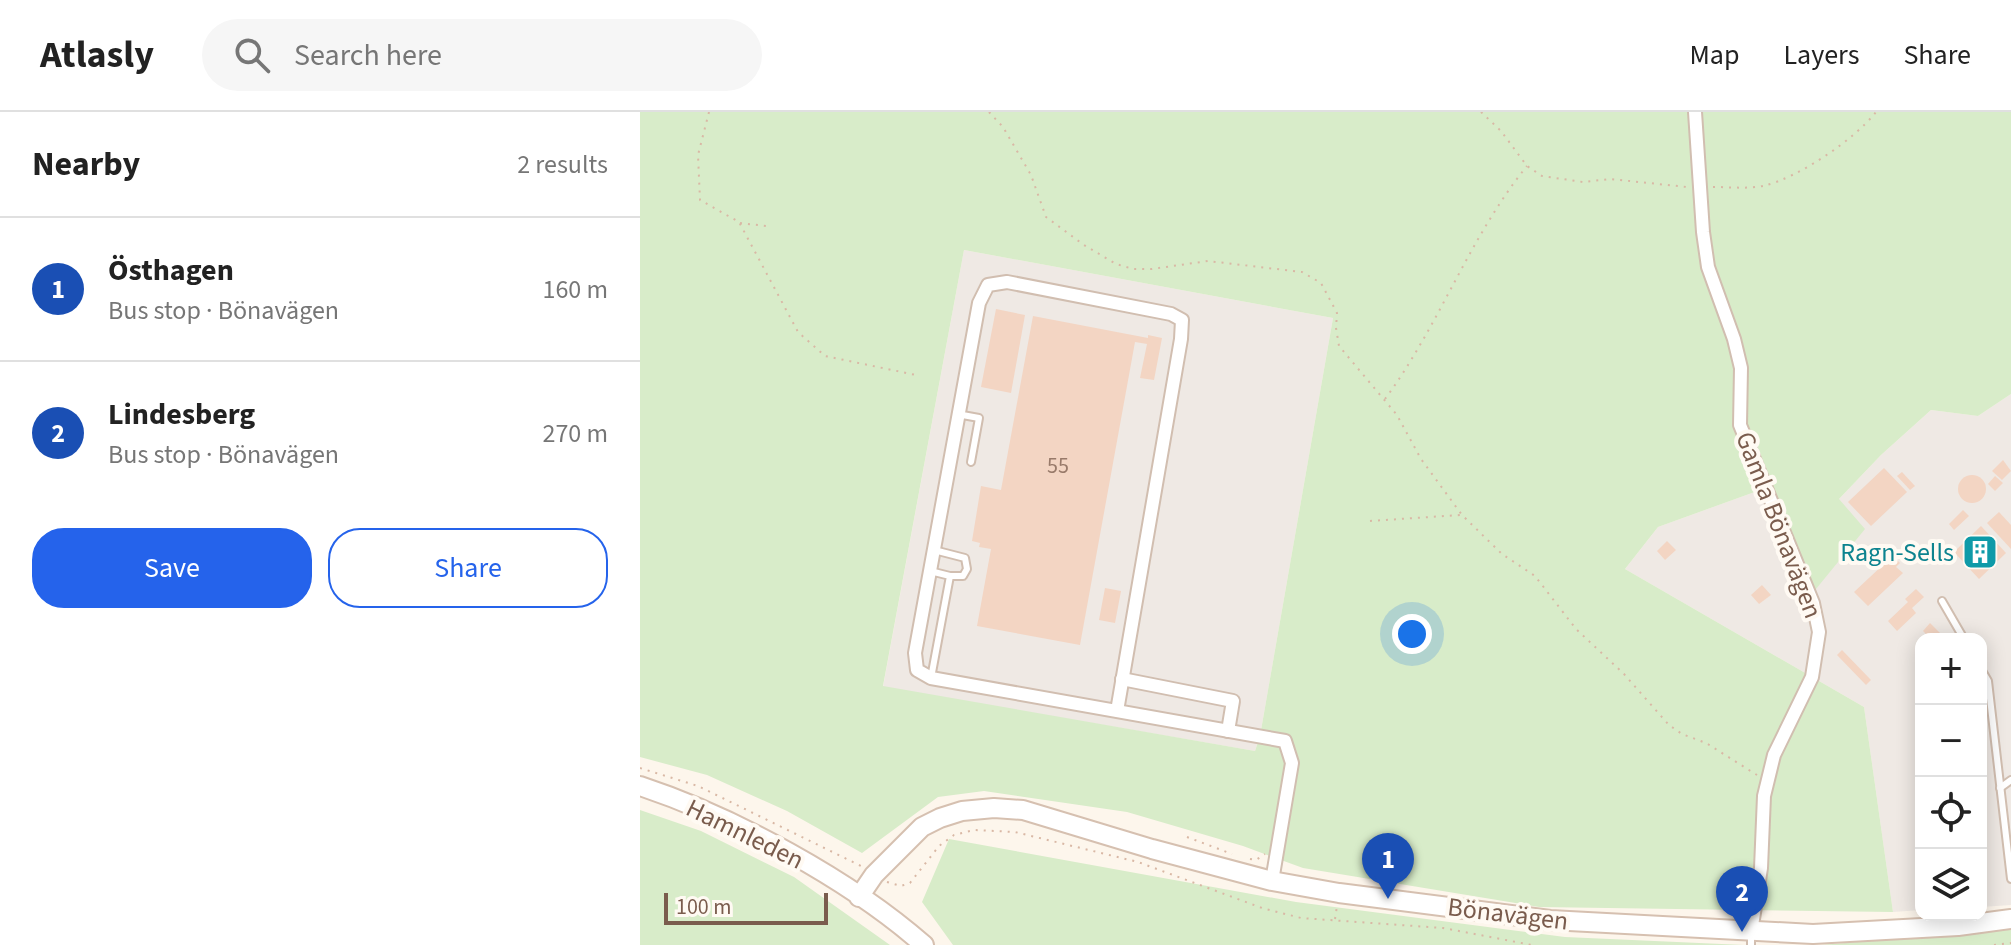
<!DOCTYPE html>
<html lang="en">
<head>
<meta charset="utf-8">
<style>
	body { margin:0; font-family:"Source Sans 3",sans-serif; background:#f6f6f6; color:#222 }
	.controls { position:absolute; right:24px; bottom:24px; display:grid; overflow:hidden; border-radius:16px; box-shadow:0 4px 20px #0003 }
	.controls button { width:72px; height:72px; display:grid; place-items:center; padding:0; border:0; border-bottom:2px solid #e0e0e0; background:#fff; color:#222; font:40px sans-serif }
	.scale { position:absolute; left:24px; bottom:20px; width:164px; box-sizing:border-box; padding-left:8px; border:4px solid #7a5c4d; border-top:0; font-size:22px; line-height:28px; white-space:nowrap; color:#7a5c4d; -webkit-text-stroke:6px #fffaf3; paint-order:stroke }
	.you { position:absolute; left:772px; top:522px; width:28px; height:28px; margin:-20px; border:6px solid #fff; border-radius:50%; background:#1a73e8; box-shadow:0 0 0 12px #1a73e833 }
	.badge { display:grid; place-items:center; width:52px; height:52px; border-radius:50%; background:#2563eb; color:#fff; font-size:26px; font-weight:700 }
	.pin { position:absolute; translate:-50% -66px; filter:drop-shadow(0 2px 4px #0008) }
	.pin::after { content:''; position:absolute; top:42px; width:28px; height:24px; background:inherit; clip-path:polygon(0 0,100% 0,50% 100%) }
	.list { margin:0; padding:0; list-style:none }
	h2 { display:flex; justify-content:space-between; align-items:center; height:104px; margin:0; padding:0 32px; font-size:34px }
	h2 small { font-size:26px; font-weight:400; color:#767676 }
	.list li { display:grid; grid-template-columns:52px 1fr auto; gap:24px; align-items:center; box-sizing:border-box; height:144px; padding:0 32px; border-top:2px solid #e0e0e0 }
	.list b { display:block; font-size:30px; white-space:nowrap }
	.list p { margin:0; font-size:26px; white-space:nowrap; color:#767676 }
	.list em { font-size:26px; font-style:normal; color:#767676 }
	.actions { display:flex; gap:16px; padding:24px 32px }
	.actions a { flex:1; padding:18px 0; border:2px solid #2563eb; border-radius:32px; text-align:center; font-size:28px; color:#2563eb }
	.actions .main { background:#2563eb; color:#fff }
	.icon { flex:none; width:44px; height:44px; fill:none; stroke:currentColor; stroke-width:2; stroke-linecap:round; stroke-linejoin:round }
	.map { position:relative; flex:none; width:1371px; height:833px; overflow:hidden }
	header { display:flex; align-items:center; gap:48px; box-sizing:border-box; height:112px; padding:0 40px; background:#fff; border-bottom:2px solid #e0e0e0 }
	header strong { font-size:38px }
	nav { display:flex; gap:44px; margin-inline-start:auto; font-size:28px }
	.search { width:560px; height:72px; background:#f6f6f6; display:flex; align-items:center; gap:20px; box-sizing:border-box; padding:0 28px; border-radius:44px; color:#767676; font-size:30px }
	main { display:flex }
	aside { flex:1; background:#fff }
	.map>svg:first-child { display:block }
</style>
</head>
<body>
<header>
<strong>Atlasly</strong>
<div class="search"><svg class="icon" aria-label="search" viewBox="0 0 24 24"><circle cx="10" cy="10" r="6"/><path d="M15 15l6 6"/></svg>Search here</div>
<nav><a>Map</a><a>Layers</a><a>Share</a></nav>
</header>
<main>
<aside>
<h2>Nearby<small>2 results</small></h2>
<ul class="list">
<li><span class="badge" style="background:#1a4fb4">1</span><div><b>Östhagen</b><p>Bus stop · Bönavägen</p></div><em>160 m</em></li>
<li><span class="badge" style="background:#1a4fb4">2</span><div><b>Lindesberg</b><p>Bus stop · Bönavägen</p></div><em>270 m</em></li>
</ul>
<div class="actions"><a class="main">Save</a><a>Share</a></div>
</aside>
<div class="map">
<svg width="1371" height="833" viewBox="0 0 1371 833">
	<rect width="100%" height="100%" fill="#fdf6ec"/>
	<g fill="#efe9e4">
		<polygon points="324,138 693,206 620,624 615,639 243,575"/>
		<polygon points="1371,282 1371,793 1341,795 1341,527 1281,527 1281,798 1253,800 1224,595 985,457 1018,415 1123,377 1199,387 1241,343 1291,298 1338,304"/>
	</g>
	<g fill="#d8ecc9" fill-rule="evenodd">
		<path d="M0,0H1371V282L1338,304L1291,298L1241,343L1199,387L1225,417L1167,488L1123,377L1018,415L985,457L1224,595L1253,800L899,795L663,756L603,734L487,700L344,679L298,685L222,741L147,699L67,663L0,645ZM324,138L693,206L620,624L615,639L243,574Z"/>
		<polygon points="0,698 61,719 154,765 250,833 0,833"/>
		<polygon points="309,727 656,790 925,825 1104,833 313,833 282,790"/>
		<polygon points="1371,817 1371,833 1181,833"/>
	</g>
	<g fill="#f3d5c3">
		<polygon points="356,197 385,203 371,281 341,275"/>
		<polygon points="393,204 508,226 508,223 522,226 514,268 500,266 507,232 495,230 440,533 337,514 351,437 339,435 340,431 332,429 341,374 361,378"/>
		<polygon points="1363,348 1371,359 1362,368 1352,359"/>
		<polygon points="1244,356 1267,380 1231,414 1208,390"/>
		<polygon points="1262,360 1275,374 1270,378 1257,364"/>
		<circle cx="1332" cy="377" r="14"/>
		<polygon points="1355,364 1363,371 1355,379 1348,372"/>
		<polygon points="1323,398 1329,404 1314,418 1309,412"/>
		<polygon points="1359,400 1371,413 1371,437 1347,411"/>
		<polygon points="1341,414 1366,441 1339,467 1314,440"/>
		<polygon points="1027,429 1036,438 1025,448 1017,439"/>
		<polygon points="1253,444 1260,451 1256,455 1263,461 1228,494 1214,480 1245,451 1243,449 1247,446 1249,448"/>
		<polygon points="1122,473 1131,483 1119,492 1111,483"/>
		<polygon points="465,476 481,479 475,511 459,508"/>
		<polygon points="1276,477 1284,485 1272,496 1276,501 1257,519 1248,509 1268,490 1265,487"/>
		<polygon points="1290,511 1302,523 1298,527 1291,527 1283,519"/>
		<polygon points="1202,538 1231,568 1226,573 1197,543"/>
	</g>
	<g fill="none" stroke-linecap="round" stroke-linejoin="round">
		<defs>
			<g id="lane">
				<polyline points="317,302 339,306 331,350"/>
				<polyline points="294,438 325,446 327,457 323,464 310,464"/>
				<polyline points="290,459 310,464 291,566"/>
				<polyline points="1302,489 1324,527"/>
				<polyline points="1341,557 1348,569 1371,767"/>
				<polyline points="1360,676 1371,668"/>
				<polyline points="1111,833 1111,820"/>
			</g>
			<g id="street">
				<polyline points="1055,0 1063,120 1068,155 1094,227 1101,256 1100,313 1173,491 1179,520 1172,565 1134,643 1124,684 1121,756 1111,820"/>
				<polyline points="482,567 593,589 588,619"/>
				<polyline points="477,599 541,227 542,208 531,202 367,170 348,173 339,191 275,541 277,558 291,566 645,629 652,651 632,769"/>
			</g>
			<g id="secondary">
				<path d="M0,674C94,705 210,768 284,833"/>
				<polyline points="219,785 234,763 282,715 300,706 322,699 354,696 383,698 512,737 632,769 699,781 910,808 1173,822 1318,814 1371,807"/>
			</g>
		</defs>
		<use href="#lane" stroke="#d1beb0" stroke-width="10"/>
		<use href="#street" stroke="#d1beb0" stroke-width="16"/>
		<use href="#secondary" stroke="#d6c0b0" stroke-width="22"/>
		<g stroke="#d9b8a5" stroke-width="2" stroke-dasharray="2 6" stroke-linecap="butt">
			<polyline points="69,0 58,43 60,88 99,110 158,220 185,244 276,263"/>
			<polyline points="349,0 363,15 391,63 406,105 444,133 476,152 493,157 512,157 568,149 662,160 681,171 697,201 696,216 699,234 757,303 781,347 822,403 862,442 895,464 936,517 984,562 1029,613 1042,622 1066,631 1117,663"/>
			<polyline points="841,0 861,19 887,54 902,64 943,70 970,67 1047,75"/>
			<path d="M1073,75C1090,75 1107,77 1123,74C1158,66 1214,28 1236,0"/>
			<polyline points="100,111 126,114"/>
			<path d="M745,287C799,214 830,124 887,54"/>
			<polyline points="730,409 820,403"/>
			<polyline points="0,656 58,674 221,754"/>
			<polyline points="547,725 592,742"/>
			<polyline points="610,747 616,748 625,742"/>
			<polyline points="247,770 261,774 270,771 299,734 314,723 334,718 375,720 498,750 622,796 661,806 803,816 892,833"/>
			<polyline points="695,807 697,794"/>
			<polyline points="1354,833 1371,831"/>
		</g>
		<use href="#lane" stroke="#fff" stroke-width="6"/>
		<use href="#street" stroke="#fff" stroke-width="12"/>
		<use href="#secondary" stroke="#fff" stroke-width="18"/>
	</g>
	<defs>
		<symbol id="building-square" viewBox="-11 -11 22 22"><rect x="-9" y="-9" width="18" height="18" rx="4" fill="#0f9aa8" stroke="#fffaf3"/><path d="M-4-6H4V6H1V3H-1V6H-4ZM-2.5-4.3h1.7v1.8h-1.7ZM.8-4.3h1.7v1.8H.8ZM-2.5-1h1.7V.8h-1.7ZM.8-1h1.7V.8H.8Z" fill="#fff"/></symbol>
	</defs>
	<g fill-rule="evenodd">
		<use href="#building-square" x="1320" y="420" width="40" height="40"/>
	</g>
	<g text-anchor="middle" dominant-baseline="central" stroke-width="8" stroke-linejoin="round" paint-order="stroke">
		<g font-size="22" fill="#987a6a">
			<text x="418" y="354">55</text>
		</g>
		<g font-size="26" fill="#7a5c4d" stroke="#fffaf3">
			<text transform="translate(1139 413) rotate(69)">Gamla Bönavägen</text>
			<text transform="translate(105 722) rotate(26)">Hamnleden</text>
			<text transform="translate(868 802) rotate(7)">Bönavägen</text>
		</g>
		<g font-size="26" fill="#0d838f" stroke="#fffaf3" text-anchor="end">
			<text x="1314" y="440">Ragn-Sells</text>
		</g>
	</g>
</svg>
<div class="controls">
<button>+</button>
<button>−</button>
<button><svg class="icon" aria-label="locate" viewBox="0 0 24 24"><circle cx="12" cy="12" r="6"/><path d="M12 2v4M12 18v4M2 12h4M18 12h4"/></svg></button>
<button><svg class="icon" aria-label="layers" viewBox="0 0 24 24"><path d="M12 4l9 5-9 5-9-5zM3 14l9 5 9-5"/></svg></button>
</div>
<div class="scale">100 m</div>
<div class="you"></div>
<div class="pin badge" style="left:748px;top:787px;background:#1a4fb4">1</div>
<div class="pin badge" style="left:1102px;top:820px;background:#1a4fb4">2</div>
</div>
</main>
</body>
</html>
